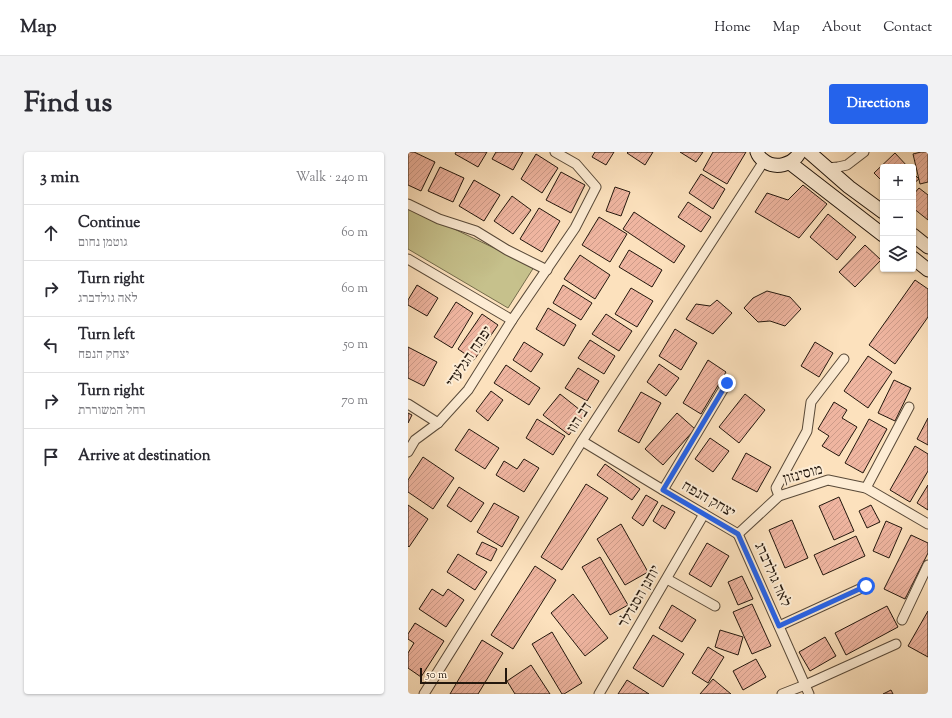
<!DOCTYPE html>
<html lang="en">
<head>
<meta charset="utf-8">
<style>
	body { margin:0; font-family:"Sorts Mill Goudy","Frank Ruhl Libre",serif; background:#f2f2f3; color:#2b2b33 }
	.controls { position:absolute; right:12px; top:12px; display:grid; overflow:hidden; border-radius:4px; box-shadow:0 1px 3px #0004 }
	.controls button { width:36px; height:36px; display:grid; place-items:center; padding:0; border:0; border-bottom:1px solid #e1e1e2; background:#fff; color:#2b2b33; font:20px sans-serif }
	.scale { position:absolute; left:12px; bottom:10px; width:87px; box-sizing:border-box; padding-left:4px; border:2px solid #23170d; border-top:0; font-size:11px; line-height:14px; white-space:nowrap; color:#23170d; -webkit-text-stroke:3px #fdecd4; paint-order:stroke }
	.stop { position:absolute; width:12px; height:12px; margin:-9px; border:3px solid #2563eb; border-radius:50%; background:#fff }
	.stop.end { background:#2563eb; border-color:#fff; box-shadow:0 1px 4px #0008 }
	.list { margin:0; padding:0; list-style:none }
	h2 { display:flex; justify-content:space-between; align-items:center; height:52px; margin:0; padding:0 16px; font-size:17px }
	h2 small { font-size:13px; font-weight:400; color:#7c7c81 }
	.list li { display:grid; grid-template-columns:26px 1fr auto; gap:12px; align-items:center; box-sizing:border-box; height:56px; padding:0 16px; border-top:1px solid #e1e1e2 }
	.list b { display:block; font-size:15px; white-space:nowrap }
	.list p { margin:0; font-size:13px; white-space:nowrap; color:#7c7c81 }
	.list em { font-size:13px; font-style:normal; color:#7c7c81 }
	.icon { flex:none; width:22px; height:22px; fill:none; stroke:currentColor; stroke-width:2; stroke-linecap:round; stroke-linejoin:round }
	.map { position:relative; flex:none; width:520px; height:542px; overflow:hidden; border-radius:4px }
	header { display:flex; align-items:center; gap:24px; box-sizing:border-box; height:56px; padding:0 20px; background:#fff; border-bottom:1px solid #e1e1e2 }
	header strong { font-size:19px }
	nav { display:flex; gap:22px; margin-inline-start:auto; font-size:14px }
	.intro { display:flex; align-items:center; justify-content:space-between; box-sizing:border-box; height:96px; padding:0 24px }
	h1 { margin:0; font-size:28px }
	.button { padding:10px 18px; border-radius:4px; background:#2563eb; color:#fff; font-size:14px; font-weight:700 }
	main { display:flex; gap:24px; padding:0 24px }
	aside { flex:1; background:#fff; border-radius:4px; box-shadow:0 1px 3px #0004 }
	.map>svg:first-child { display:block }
</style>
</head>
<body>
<header>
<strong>Map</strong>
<nav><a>Home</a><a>Map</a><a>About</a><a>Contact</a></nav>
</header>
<div class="intro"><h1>Find us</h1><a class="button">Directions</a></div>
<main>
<aside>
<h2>3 min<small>Walk · 240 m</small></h2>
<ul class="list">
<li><svg class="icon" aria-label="ahead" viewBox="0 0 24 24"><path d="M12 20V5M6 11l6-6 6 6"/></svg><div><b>Continue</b><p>גוטמן נחום</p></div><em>60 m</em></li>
<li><svg class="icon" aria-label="right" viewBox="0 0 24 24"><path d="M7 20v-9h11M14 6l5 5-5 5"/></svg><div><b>Turn right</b><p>לאה גולדברג</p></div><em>60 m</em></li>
<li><svg class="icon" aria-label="left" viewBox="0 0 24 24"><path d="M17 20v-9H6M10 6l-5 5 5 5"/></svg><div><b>Turn left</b><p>יצחק הנפח</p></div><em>50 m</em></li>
<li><svg class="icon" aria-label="right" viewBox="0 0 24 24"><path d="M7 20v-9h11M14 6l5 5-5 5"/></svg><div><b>Turn right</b><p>רחל המשוררת</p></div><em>70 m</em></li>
<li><svg class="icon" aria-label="arrive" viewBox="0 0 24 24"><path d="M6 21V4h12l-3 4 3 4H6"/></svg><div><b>Arrive at destination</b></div></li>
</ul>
</aside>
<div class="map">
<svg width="520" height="542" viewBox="0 0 520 542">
	<defs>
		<pattern id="building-hatch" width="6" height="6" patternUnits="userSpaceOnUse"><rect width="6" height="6" fill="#efb5a0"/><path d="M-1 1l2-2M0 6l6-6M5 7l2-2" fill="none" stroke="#cd9b89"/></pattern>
	</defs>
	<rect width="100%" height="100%" fill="#fce1bd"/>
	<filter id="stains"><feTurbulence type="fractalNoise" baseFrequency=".005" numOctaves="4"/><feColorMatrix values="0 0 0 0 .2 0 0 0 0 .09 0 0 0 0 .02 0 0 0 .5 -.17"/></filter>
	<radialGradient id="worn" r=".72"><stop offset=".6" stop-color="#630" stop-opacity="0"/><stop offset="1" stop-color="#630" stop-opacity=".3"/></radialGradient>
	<polygon fill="#c6c18c" stroke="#746c4c" points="0,55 126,115 100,156 0,97"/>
	<g fill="url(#building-hatch)" stroke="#23170d">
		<polygon points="0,0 6,0 27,10 13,39 0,33"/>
		<polygon points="48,0 79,0 70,15 47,2"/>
		<polygon points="88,0 115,0 105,18 84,7"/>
		<polygon points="187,0 206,0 198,13 184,5"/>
		<polygon points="220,0 245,0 237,13 219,1"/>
		<polygon points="272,0 295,0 288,10"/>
		<polygon points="305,0 338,0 319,32 295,18"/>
		<polygon points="513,0 520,0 520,30 512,32 505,2"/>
		<polygon points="487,1 500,15 475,15 475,30 466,21"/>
		<polygon points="128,2 150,16 134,41 113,27"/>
		<polygon points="32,15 56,26 45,50 20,39"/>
		<polygon points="153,20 177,33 163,61 138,48"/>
		<polygon points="505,21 511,27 505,32"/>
		<polygon points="293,22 317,37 305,57 281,41"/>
		<polygon points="66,28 92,43 76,69 51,54"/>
		<polygon points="395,33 419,52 391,86 347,60 359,41 380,48"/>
		<polygon points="207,35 222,40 213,64 198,59"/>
		<polygon points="511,36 520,43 520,68 505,56 505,43"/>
		<polygon points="104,44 123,58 105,82 86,69"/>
		<polygon points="280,50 303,65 293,80 270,65"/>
		<polygon points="131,56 152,69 134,100 112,87"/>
		<polygon points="226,60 277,94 266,111 215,77"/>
		<polygon points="420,62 448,85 429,108 402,85"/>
		<polygon points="191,65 219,82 202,110 174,93"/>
		<polygon points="457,93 473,108 447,135 431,120"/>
		<polygon points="221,98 254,118 244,135 211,115"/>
		<polygon points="172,103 202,123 187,147 156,127"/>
		<polygon points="507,128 520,137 520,165 487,212 461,193"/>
		<polygon points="9,133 30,146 19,164 0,153 0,148"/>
		<polygon points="155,133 184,151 173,168 145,151"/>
		<polygon points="223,136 245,149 229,175 207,162"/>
		<polygon points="359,139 382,145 393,157 377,174 362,169 350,170 336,156 345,146"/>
		<polygon points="309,148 324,161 305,182 278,167 288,152 302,154"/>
		<polygon points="48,150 65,161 44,196 26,185"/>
		<polygon points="140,156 168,173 156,194 128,177"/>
		<polygon points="74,162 90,173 66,208 50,197"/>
		<polygon points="198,162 224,179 211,199 184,182"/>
		<polygon points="267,177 289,191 273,218 251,204"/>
		<polygon points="182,188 207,204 196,222 170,206"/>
		<polygon points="116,190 135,202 123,220 105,208"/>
		<polygon points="407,190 425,201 411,225 393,214"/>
		<polygon points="0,195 29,210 16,234 0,226"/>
		<polygon points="460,204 484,220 460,256 436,239"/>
		<polygon points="300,208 318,220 293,262 275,251"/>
		<polygon points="251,212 271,226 258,244 239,230"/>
		<polygon points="98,213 132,236 121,253 86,231"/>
		<polygon points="170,216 191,229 179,249 157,236"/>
		<polygon points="486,228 503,236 487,269 470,261"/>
		<polygon points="83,239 95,248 80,269 68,259"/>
		<polygon points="233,240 253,251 231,291 210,279"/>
		<polygon points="152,242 177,262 161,283 135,263"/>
		<polygon points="337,242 357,258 331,291 311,275"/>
		<polygon points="426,250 439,258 434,266 449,275 431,304 414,294 421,284 410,277"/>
		<polygon points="0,261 4,263 0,271"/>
		<polygon points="269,261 287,277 255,313 237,297"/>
		<polygon points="520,266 520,293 509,287"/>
		<polygon points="129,267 157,284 145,303 118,286"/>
		<polygon points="461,267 479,277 455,321 437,311"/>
		<polygon points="61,277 91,296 77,317 47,298"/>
		<polygon points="302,286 321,299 305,320 287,307"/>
		<polygon points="507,294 520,302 520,319 502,350 482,338"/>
		<polygon points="338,301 363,315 349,340 324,327"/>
		<polygon points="15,305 46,326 25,357 0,340 0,328"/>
		<polygon points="116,307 131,316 116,340 88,323 96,309 109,317"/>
		<polygon points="197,312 232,337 224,348 189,323"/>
		<polygon points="178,332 200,346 154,418 133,405"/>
		<polygon points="520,333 520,358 509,351"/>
		<polygon points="51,335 76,351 63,370 39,354"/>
		<polygon points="238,343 250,350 235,374 224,366"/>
		<polygon points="431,345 446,379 426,388 411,354"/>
		<polygon points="86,351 111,365 94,395 69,380"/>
		<polygon points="0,353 20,367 1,395 0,394"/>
		<polygon points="254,353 267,360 257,377 245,369"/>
		<polygon points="463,353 472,370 459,376 451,359"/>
		<polygon points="384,368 400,406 377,416 361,378"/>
		<polygon points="478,369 494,376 481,406 465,399"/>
		<polygon points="213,372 240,420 217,433 189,387"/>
		<polygon points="503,383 520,391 520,401 497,447 476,437"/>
		<polygon points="448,384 457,404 415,423 406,403"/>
		<polygon points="74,390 89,397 83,409 68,402"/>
		<polygon points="299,391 321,404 303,435 281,422"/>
		<polygon points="50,402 79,420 67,438 39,420"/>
		<polygon points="192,405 220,453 202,463 174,415"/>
		<polygon points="127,414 148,428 105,497 83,483"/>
		<polygon points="334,424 345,447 330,453 320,430"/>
		<polygon points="24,437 35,444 40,437 56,448 38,475 11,457"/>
		<polygon points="165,442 200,486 177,504 143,461"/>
		<polygon points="344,452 363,494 344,502 325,460"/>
		<polygon points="264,453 288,468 274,490 251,476"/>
		<polygon points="479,454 490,475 438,503 427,481"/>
		<polygon points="520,459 520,505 500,494"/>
		<polygon points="7,471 36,489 13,525 0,516 0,501 6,491 0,487 0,482"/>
		<polygon points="312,478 335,485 330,503 307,495"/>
		<polygon points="144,480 174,531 156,542 154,542 124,492"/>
		<polygon points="245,483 276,502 255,535 225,516"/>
		<polygon points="417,485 428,504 402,519 391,500"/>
		<polygon points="74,488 95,501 70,542 42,542"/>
		<polygon points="300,495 316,505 300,531 284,521"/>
		<polygon points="348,507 358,525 335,538 325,519"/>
		<polygon points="123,513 142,542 107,542 99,529"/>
		<polygon points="305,527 323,542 292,542"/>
		<polygon points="219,528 241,542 210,542"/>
		<polygon points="483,538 485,542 475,542"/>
	</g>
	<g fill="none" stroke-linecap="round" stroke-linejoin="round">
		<defs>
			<g id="minor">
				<polyline points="419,16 430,15 439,13 456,0"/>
				<polyline points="0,52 31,67 68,79 99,98 139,118"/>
				<polyline points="0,107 104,168"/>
				<polyline points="0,252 30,271"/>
				<polyline points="174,289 255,338 330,382"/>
				<polyline points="0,300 7,288 30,271 60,238 104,168 167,76 188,35 168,12 147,0"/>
				<polyline points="458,336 501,255"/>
				<polyline points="255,338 319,231"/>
				<polyline points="371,344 368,336 399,279 403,250 436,207"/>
				<polyline points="330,382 371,344 420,328 458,336 520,372"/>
				<polyline points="330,382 401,542"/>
				<polyline points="259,427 307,454"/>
				<polyline points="494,468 520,413"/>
				<polyline points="371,474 458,434"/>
				<polyline points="16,542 174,289 356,9"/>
				<polyline points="191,542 296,362"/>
				<polyline points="374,542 397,533 488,492"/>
			</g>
			<g id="secondary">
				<path d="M349,0C350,3 352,6 355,8C367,18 385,13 392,0"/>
				<polyline points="401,0 441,35 475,60"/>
				<polyline points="382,11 475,83"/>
				<polyline points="505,83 520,95"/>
				<polyline points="505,106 520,118"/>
			</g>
		</defs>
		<use href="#minor" stroke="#594a39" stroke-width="11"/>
		<use href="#secondary" stroke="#23170d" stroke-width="15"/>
		<use href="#minor" stroke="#fdecd4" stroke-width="9"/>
		<use href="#secondary" stroke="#fdecd4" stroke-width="13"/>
	</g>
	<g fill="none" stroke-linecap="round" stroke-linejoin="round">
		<polyline stroke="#2563eb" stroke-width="5" points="319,231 255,338 330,382 371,474 458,434"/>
	</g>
	<g text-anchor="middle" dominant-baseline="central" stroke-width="4" stroke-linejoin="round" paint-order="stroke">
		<g font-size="15" fill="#23170d" stroke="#fdecd4">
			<text transform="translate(62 205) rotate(-56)">יפתח הגלעדי</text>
			<text transform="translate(172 266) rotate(-57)">דב הוז</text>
			<text transform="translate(395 323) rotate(-15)">מוסינזון</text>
			<text transform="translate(300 348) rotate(30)">יצחק הנפח</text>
			<text transform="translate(364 423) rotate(66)">לאה גולדברג</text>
			<text transform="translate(232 445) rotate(-60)">יוחנן הסנדלר</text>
		</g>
	</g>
	<rect width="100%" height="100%" filter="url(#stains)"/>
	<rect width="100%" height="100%" fill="url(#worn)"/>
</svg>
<div class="controls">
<button>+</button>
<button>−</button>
<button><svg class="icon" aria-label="layers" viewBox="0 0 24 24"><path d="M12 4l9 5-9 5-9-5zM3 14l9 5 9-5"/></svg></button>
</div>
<div class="scale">50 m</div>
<div class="stop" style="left:458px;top:434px"></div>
<div class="stop end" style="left:319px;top:231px"></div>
</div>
</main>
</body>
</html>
